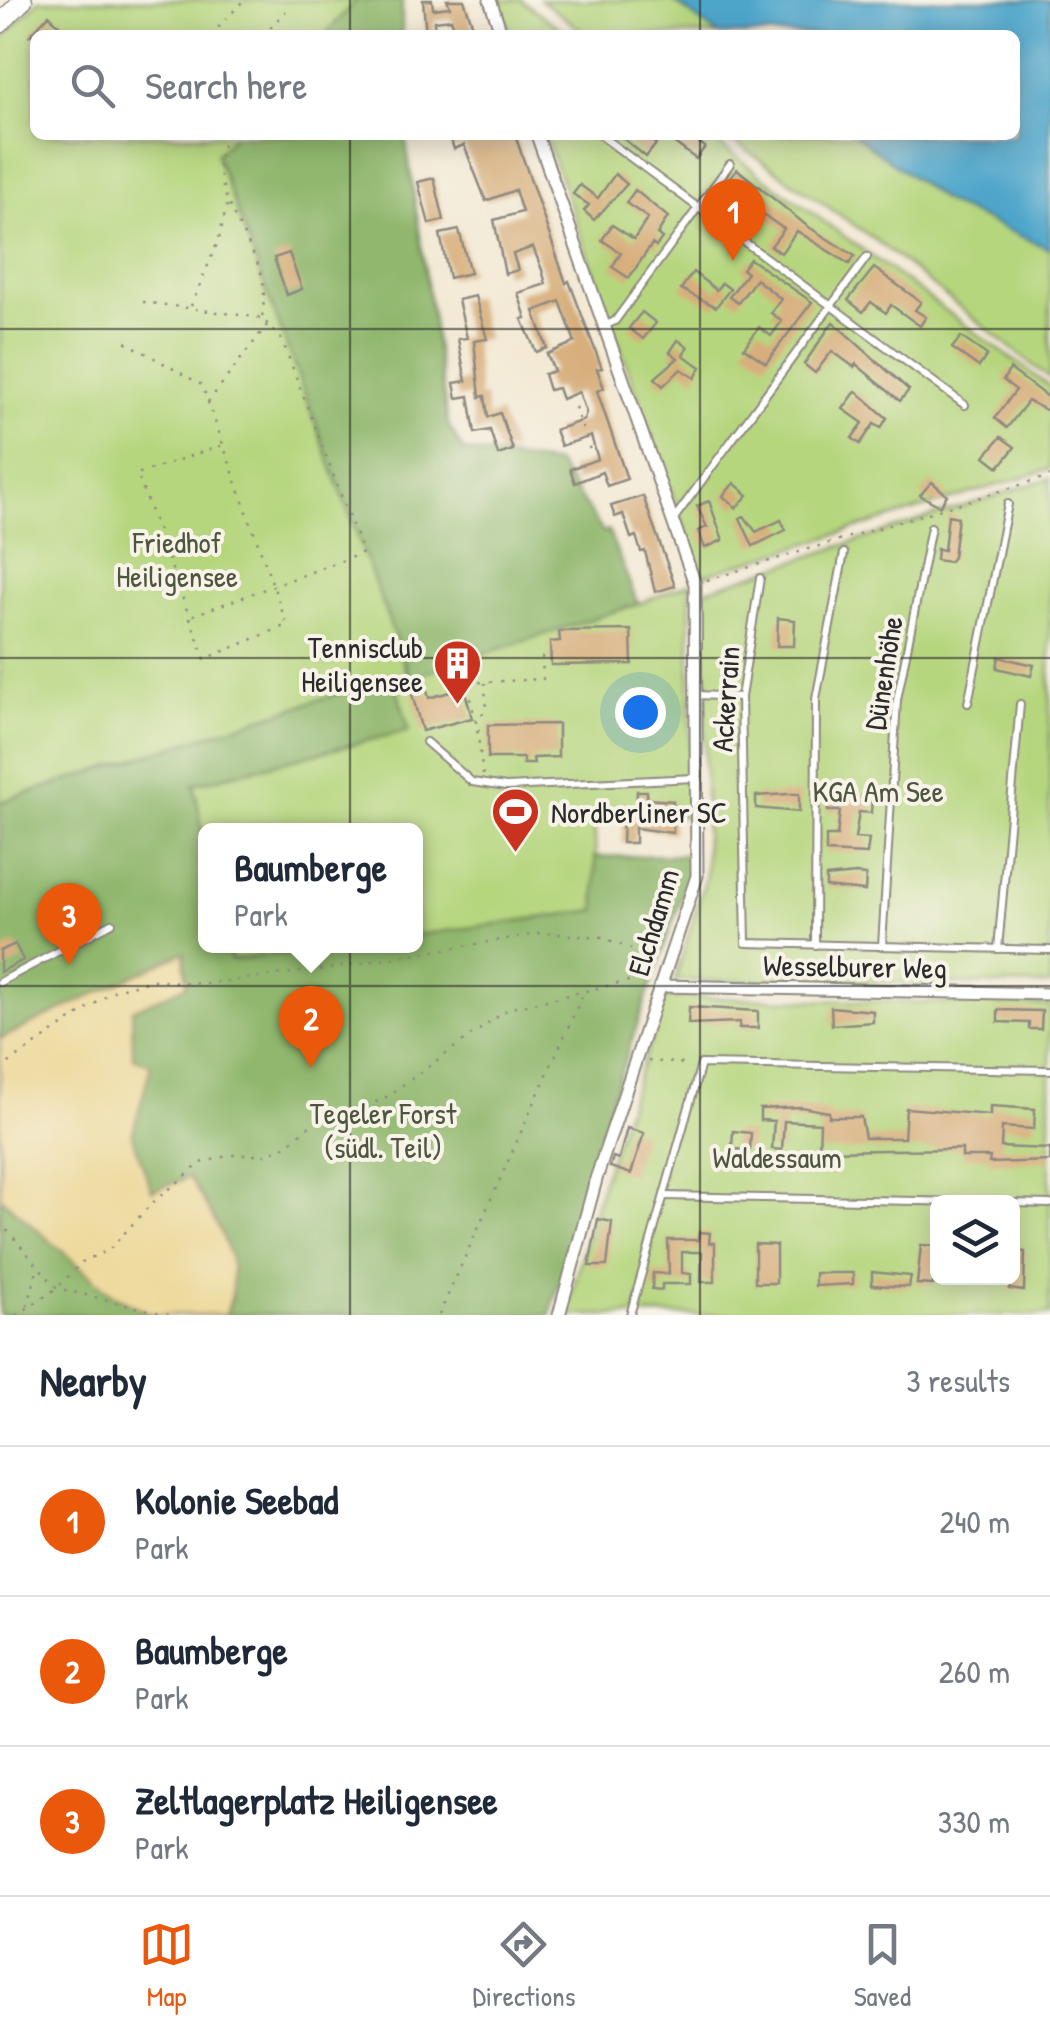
<!DOCTYPE html>
<html lang="en">
<head>
<meta charset="utf-8">
<style>
	body { margin:0; font-family:"Patrick Hand",sans-serif; background:#f2f2f3; color:#1f2937 }
	.controls { position:absolute; right:30px; bottom:30px; display:grid; overflow:hidden; border-radius:15px; box-shadow:0 5px 25px #0003 }
	.controls button { width:90px; height:90px; display:grid; place-items:center; padding:0; border:0; border-bottom:2px solid #e0e1e3; background:#fff; color:#1f2937; font:50px sans-serif }
	.you { position:absolute; left:640px; top:712px; width:35px; height:35px; margin:-25px; border:8px solid #fff; border-radius:50%; background:#1a73e8; box-shadow:0 0 0 15px #1a73e833 }
	.badge { display:grid; place-items:center; width:65px; height:65px; border-radius:50%; background:#ea580c; color:#fff; font-size:32px; font-weight:700 }
	.pin { position:absolute; translate:-50% -82px; filter:drop-shadow(0 2px 5px #0008) }
	.pin::after { content:''; position:absolute; top:52px; width:35px; height:30px; background:inherit; clip-path:polygon(0 0,100% 0,50% 100%) }
	.popup { position:absolute; left:198px; top:823px; width:225px; height:130px; box-sizing:border-box; display:grid; place-content:center; border-radius:15px; background:#fff; filter:drop-shadow(0 2px 8px #0005); font-size:32px; white-space:nowrap; color:#747a83 }
	.popup b { font-size:38px; color:#1f2937 }
	.popup::after { content:''; position:absolute; left:50%; top:100%; margin-left:-20px; border:20px solid transparent; border-top-color:#fff }
	.list { margin:0; padding:0; list-style:none }
	h2 { display:flex; justify-content:space-between; align-items:center; height:130px; margin:0; padding:0 40px; font-size:42px }
	h2 small { font-size:32px; font-weight:400; color:#747a83 }
	.list li { display:grid; grid-template-columns:65px 1fr auto; gap:30px; align-items:center; box-sizing:border-box; height:150px; padding:0 40px; border-top:2px solid #e0e1e3 }
	.list b { display:block; font-size:38px; white-space:nowrap }
	.list p { margin:0; font-size:32px; white-space:nowrap; color:#747a83 }
	.list em { font-size:32px; font-style:normal; color:#747a83 }
	.icon { flex:none; width:55px; height:55px; fill:none; stroke:currentColor; stroke-width:2; stroke-linecap:round; stroke-linejoin:round }
	.map { position:relative; flex:none; width:1050px; height:1315px; overflow:hidden }
	.search { position:absolute; background:#fff; box-shadow:0 5px 25px #0003; left:30px; right:30px; top:30px; height:110px; display:flex; align-items:center; gap:25px; box-sizing:border-box; padding:0 35px; border-radius:15px; color:#747a83; font-size:38px }
	.sheet { height:580px; background:#fff }
	nav { display:flex; justify-content:space-around; align-items:center; box-sizing:border-box; height:140px; border-top:2px solid #e0e1e3; background:#fff; font-size:28px; color:#747a83 }
	nav a { display:grid; justify-items:center; gap:5px }
	nav .on { color:#ea580c }
	.map>svg:first-child { display:block }
</style>
</head>
<body>
<div class="map">
<svg width="1050" height="1315" viewBox="0 0 1050 1315">
	<rect width="100%" height="100%" fill="#f7f3e8"/>
	<filter id="ink" filterUnits="userSpaceOnUse"><feTurbulence type="fractalNoise" baseFrequency=".01" numOctaves="2"/><feDisplacementMap in="SourceGraphic" scale="20" xChannelSelector="R" yChannelSelector="G"/><feConvolveMatrix kernelMatrix="1 2 1 2 8 2 1 2 1" color-interpolation-filters="sRGB"/></filter>
	<filter id="wash" filterUnits="userSpaceOnUse"><feTurbulence type="fractalNoise" baseFrequency=".0048" numOctaves="4" result="noise"/><feDisplacementMap in="SourceGraphic" scale="40" xChannelSelector="R" yChannelSelector="G"/><feGaussianBlur stdDeviation="2.25" result="paint"/><feColorMatrix in="noise" values="0 0 0 0 0 0 0 0 0 0 0 0 0 0 0 0 0 1.4 0 .05"/><feComposite in="paint" operator="in"/></filter>
	<g filter="url(#wash)">
		<rect width="100%" height="100%" fill="#f3e9d4"/>
		<g fill="#b6d67e" stroke="#708054" stroke-width="2.5" fill-rule="evenodd">
			<polygon points="39,0 358,0 326,35 35,35 35,135 234,135 407,675 638,604 690,583 690,816 594,818 596,857 690,855 688,878 613,1094 550,1315 0,1315 0,921 196,935 210,963 230,960 227,946 416,946 416,830 206,830 206,851 194,784 409,730 393,676 0,802 0,42"/>
			<polygon points="499,0 521,0 569,35 511,35"/>
			<polygon points="541,0 672,0 719,35 588,35"/>
			<polygon points="545,135 706,135 1050,387 1050,469 701,576"/>
			<polygon points="725,135 855,135 947,203 1050,249 1050,379 874,239"/>
			<polygon points="1050,478 1050,985 675,980 706,876 703,591"/>
			<path d="M665,997L1050,1005V1315H566L603,1179ZM938,1202H1012V1278H938Z"/>
		</g>
		<g fill="#90b76d" stroke="#5e714c" stroke-width="2.5">
			<polygon points="356,0 402,0 402,35 325,35"/>
			<polygon points="234,135 405,135 448,424 463,451 557,464 603,532 608,530 638,604 410,678 216,155"/>
			<polygon points="393,676 409,730 194,784 206,851 206,946 227,946 231,960 338,946 416,946 416,935 596,910 595,857 690,855 688,878 613,1094 550,1315 226,1315 232,1297 152,1191 132,1136 150,1066 133,1058 132,1010 186,986 184,953 0,1039 0,802"/>
			<polygon points="0,1197 110,1293 153,1315 0,1315"/>
		</g>
		<path fill="#eeda9e" stroke="#8c8264" stroke-width="2.5" d="M184,952L186,986L132,1010L133,1057L151,1065L132,1136L152,1191L189,1177C216,1225 246,1257 226,1315H153L110,1293L0,1197V1039Z"/>
		<polygon fill="#4da5ca" stroke="#3c687a" stroke-width="2.5" points="672,0 1050,0 1050,249 947,203 855,135 1015,135 1015,35 719,35"/>
		<g id="blocks">
			<g fill="#d7ae7c">
				<polygon points="423,0 432,0 433,9 450,7 447,0 464,0 476,35 457,35 451,19 434,21 435,35 426,35"/>
				<polygon points="49,15 69,35 30,35"/>
				<polygon points="449,135 515,135 566,283 569,281 602,368 597,369 604,388 597,391 627,479 607,486 602,472 575,483 570,469 598,459 591,436 561,446 555,430 584,420 586,412 579,392 562,399 558,388 549,390 544,374 554,371 547,354 575,342 566,317 560,301 534,311 547,348 536,352 522,319 526,318 518,293 546,284 542,270 533,247 513,254 518,270 505,274 494,220 522,212 515,190 486,201 464,145 454,149"/>
				<polygon points="619,135 644,135 656,144 646,157"/>
				<polygon points="664,135 690,135 705,147 696,159"/>
				<polygon points="737,169 807,226 855,256 849,264 797,231 781,253 771,246 784,229 736,196 739,192 726,182"/>
				<polygon points="615,174 627,184 594,220 584,211 589,205 573,194 580,185 598,198"/>
				<polygon points="434,178 444,220 429,224 418,182"/>
				<polygon points="635,190 668,217 657,234 662,238 656,247 652,244 629,278 612,267 621,253 602,240 612,225 634,239 648,218 626,203"/>
				<polygon points="459,230 470,273 449,278 440,234"/>
				<polygon points="289,253 302,289 287,295 274,258"/>
				<polygon points="750,259 812,302 766,363 744,348 759,327 771,336 782,321 771,313 781,299 756,279 738,303 729,297 747,273 742,269"/>
				<polygon points="874,268 921,302 915,310 926,317 920,326 891,305 886,313 871,302 863,312 848,300"/>
				<polygon points="693,272 716,290 722,283 730,289 716,307 681,289"/>
				<polygon points="475,296 487,339 474,341 480,397 485,396 488,417 500,413 513,450 498,455 490,430 475,433 469,396 457,398 454,383 466,381 458,339 467,338 458,300"/>
				<polygon points="642,312 656,323 643,339 629,328"/>
				<polygon points="833,322 909,390 900,401 856,364 854,367 832,351 815,373 804,364"/>
				<polygon points="961,337 987,355 979,367 952,348"/>
				<polygon points="678,340 688,347 683,355 701,367 695,378 681,369 663,386 655,378 678,358 670,352"/>
				<polygon points="1010,369 1050,399 1050,412 1028,401 1007,428 995,418 1016,390 1003,380"/>
				<polygon points="856,391 887,418 881,428 874,424 860,444 852,438 863,423 843,409"/>
				<polygon points="1001,437 1015,447 999,467 985,456"/>
				<polygon points="932,482 947,495 940,506 920,495"/>
				<polygon points="734,483 748,495 736,508 723,496"/>
				<polygon points="643,496 675,586 655,592 645,551 641,552 636,536 631,538 623,514 615,517 611,506"/>
				<polygon points="709,501 723,540 705,548 698,531 707,527 697,506"/>
				<polygon points="948,515 958,517 953,557 949,562 936,560 937,549 944,550"/>
				<polygon points="744,516 756,532 781,520 786,530 753,546 740,518"/>
				<polygon points="778,618 795,620 794,646 777,646"/>
				<polygon points="631,630 632,664 551,665 550,642 560,641 559,631"/>
				<polygon points="999,657 1034,665 1031,676 997,668"/>
				<polygon points="464,688 472,718 422,731 412,694 427,690 429,698"/>
				<polygon points="558,724 558,757 533,758 534,764 523,764 523,758 488,758 488,725"/>
				<polygon points="637,791 647,791 647,799 673,801 673,833 635,828 635,843 622,843 623,817 636,817"/>
				<polygon points="789,794 799,794 799,812 756,808 756,796"/>
				<polygon points="862,795 872,796 871,813 859,812 855,838 869,839 867,854 826,852 826,836 837,836 840,811 828,811 828,801 861,802"/>
				<polygon points="856,874 866,875 865,891 826,887 826,877"/>
				<polygon points="15,944 23,960 0,972 0,951"/>
				<polygon points="689,1007 758,1011 758,1028 739,1028 740,1022 688,1024"/>
				<polygon points="831,1007 873,1011 873,1022 832,1025"/>
				<polygon points="998,1010 1042,1011 1041,1029 1029,1029 1029,1023 998,1022"/>
				<polygon points="990,1106 1035,1109 1034,1129 1002,1127 1001,1147 1050,1149 1050,1161 989,1163 990,1157 962,1157 962,1149 819,1151 820,1123 784,1121 782,1150 772,1149 774,1121 760,1120 760,1109 801,1107 829,1112 829,1117 861,1117 865,1138 904,1138 906,1108 990,1115"/>
				<polygon points="627,1128 644,1133 631,1174 610,1167 613,1157 619,1159"/>
				<polygon points="733,1131 751,1133 750,1150 732,1149"/>
				<polygon points="598,1219 612,1222 607,1266 589,1266"/>
				<polygon points="699,1232 710,1233 709,1243 715,1243 715,1282 701,1282 702,1252 682,1252 682,1273 691,1274 691,1284 662,1284 662,1290 652,1289 653,1273 669,1274 668,1240 698,1240"/>
				<polygon points="755,1244 776,1245 776,1283 755,1283"/>
				<polygon points="921,1245 936,1246 933,1285 917,1284"/>
				<polygon points="1012,1251 1025,1252 1024,1291 1009,1289"/>
				<polygon points="872,1272 911,1276 909,1287 872,1285"/>
				<polygon points="815,1273 853,1273 853,1284 815,1286"/>
			</g>
		</g>
	</g>
	<g filter="url(#ink)">
		<use href="#blocks" fill-opacity="0" stroke="#8f8a80" stroke-width="2.5"/>
		<g fill="none" stroke-linecap="round" stroke-linejoin="round">
			<defs>
				<g id="lane">
					<polyline points="600,135 965,405"/>
					<polyline points="604,326 615,321 730,164"/>
					<polyline points="673,520 867,257"/>
					<polyline points="760,578 741,697 746,943 1050,950"/>
					<polyline points="698,695 741,697"/>
					<polyline points="968,703 1008,504"/>
					<polyline points="426,742 472,782 506,787 695,778"/>
					<polyline points="815,945 816,699 844,553"/>
					<polyline points="882,946 897,700 931,527"/>
					<polyline points="998,949 1020,704"/>
					<polyline points="0,982 112,923"/>
					<polyline points="664,1196 967,1202"/>
					<polyline points="1012,1203 1050,1204"/>
					<polyline points="630,1315 701,1064 1050,1070"/>
				</g>
				<g id="street">
					<polyline points="490,0 502,35"/>
					<polyline points="537,135 695,584 697,876 597,1176 559,1315"/>
					<polyline points="660,986 1050,994"/>
				</g>
				<polyline id="secondary" points="0,24 23,0"/>
			</defs>
			<use href="#lane" stroke="#8f8a80" stroke-width="10"/>
			<use href="#street" stroke="#8f8a80" stroke-width="15"/>
			<use href="#secondary" stroke="#8f8a80" stroke-width="21"/>
			<g stroke="#8f8a80" stroke-width="2.5" stroke-dasharray="2.5 8" stroke-linecap="butt">
				<polyline points="211,35 244,0"/>
				<polyline points="263,35 286,11"/>
				<path d="M228,135C201,177 246,231 260,270C266,285 264,303 262,318"/>
				<polyline points="143,302 262,318 282,340 363,553 191,616"/>
				<polyline points="191,306 219,239 228,200"/>
				<polyline points="126,342 202,385 287,625 205,659 137,474 223,445"/>
				<polyline points="208,402 267,325"/>
				<polyline points="575,407 590,450"/>
				<polyline points="707,580 1050,476"/>
				<polyline points="476,721 466,683 543,679 542,654"/>
				<polyline points="478,731 485,725"/>
				<polyline points="483,775 476,721 486,710 485,683"/>
				<polyline points="648,1061 689,1064"/>
				<polyline points="0,1069 115,990 154,980 203,984 326,969 542,933 602,937 657,960"/>
				<polyline points="0,1222 57,1288 169,1315"/>
				<polyline points="28,1306 38,1266"/>
				<polyline points="17,1315 57,1288 82,1262 110,1249 150,1205 201,1163 230,1155 266,1155 287,1145 317,1120 382,1100 508,1009 650,976"/>
				<polyline points="439,1315 584,992"/>
			</g>
			<use href="#lane" stroke="#fff" stroke-width="6"/>
			<use href="#street" stroke="#fff" stroke-width="11"/>
			<use href="#secondary" stroke="#fff" stroke-width="18"/>
		</g>
	</g>
	<path fill="none" stroke="#2b2b2b" stroke-width="2.5" stroke-opacity="0.55" d="M350,0V35M700,0V35M350,135V1315M700,135V1315M0,329H1050M0,658H1050M0,986H1050"/>
	<defs>
		<symbol id="building-pin" viewBox="-11 -11 22 30"><path d="M0 17L-7.5 6A9.5 9.5 0 1 1 7.5 6Z" fill="#c8321e" stroke="#f7f3e8"/><path d="M-4-6H4V6H1V3H-1V6H-4ZM-2.5-4.3h1.7v1.8h-1.7ZM.8-4.3h1.7v1.8H.8ZM-2.5-1h1.7V.8h-1.7ZM.8-1h1.7V.8H.8Z" fill="#fff"/></symbol>
		<symbol id="stadium-pin" viewBox="-11 -11 22 30"><path d="M0 17L-7.5 6A9.5 9.5 0 1 1 7.5 6Z" fill="#c8321e" stroke="#f7f3e8"/><path d="M0-5a6.5 5 0 1 0 0 10a6.5 5 0 1 0 0-10ZM-3.5-1.8h7v3.6h-7Z" fill="#fff"/></symbol>
	</defs>
	<g fill-rule="evenodd">
		<use href="#building-pin" x="430" y="636" width="55" height="75"/>
		<use href="#stadium-pin" x="488" y="784" width="55" height="75"/>
	</g>
	<g text-anchor="middle" dominant-baseline="central" stroke-width="8" stroke-linejoin="round" paint-order="stroke">
		<g font-size="30" fill="#4e5640" stroke="#f7f3e8">
			<text x="177" y="542">Friedhof<tspan x="177" dy="34">Heiligensee</tspan></text>
			<text x="878" y="791">KGA Am See</text>
			<text x="383" y="1113">Tegeler Forst<tspan x="383" dy="34">(südl. Teil)</tspan></text>
			<text x="777" y="1157">Waldessaum</text>
		</g>
		<g font-size="30" fill="#2b2b2b" stroke="#f7f3e8" text-anchor="end">
			<text x="423" y="647">Tennisclub<tspan x="423" dy="34">Heiligensee</tspan></text>
			<text x="551" y="812" text-anchor="start">Nordberliner SC</text>
		</g>
		<g font-size="30" fill="#2b2b2b" stroke="#f7f3e8">
			<text transform="translate(883 673) rotate(-81)">Dünenhöhe</text>
			<text transform="translate(725 699) rotate(-86)">Ackerrain</text>
			<text transform="translate(653 922) rotate(-73)">Elchdamm</text>
			<text transform="translate(855 966) rotate(1)">Wesselburer Weg</text>
		</g>
	</g>
</svg>
<div class="controls">
<button><svg class="icon" aria-label="layers" viewBox="0 0 24 24"><path d="M12 4l9 5-9 5-9-5zM3 14l9 5 9-5"/></svg></button>
</div>
<div class="you"></div>
<div class="pin badge" style="left:733px;top:261px">1</div>
<div class="pin badge" style="left:311px;top:1068px">2</div>
<div class="popup"><b>Baumberge</b>Park</div>
<div class="pin badge" style="left:69px;top:965px">3</div>
<div class="search"><svg class="icon" aria-label="search" viewBox="0 0 24 24"><circle cx="10" cy="10" r="6"/><path d="M15 15l6 6"/></svg>Search here</div>
</div>
<section class="sheet">
<h2>Nearby<small>3 results</small></h2>
<ul class="list">
<li><span class="badge">1</span><div><b>Kolonie Seebad</b><p>Park</p></div><em>240 m</em></li>
<li><span class="badge">2</span><div><b>Baumberge</b><p>Park</p></div><em>260 m</em></li>
<li><span class="badge">3</span><div><b>Zeltlagerplatz Heiligensee</b><p>Park</p></div><em>330 m</em></li>
</ul>
</section>
<nav>
<a class="on"><svg class="icon" aria-label="map" viewBox="0 0 24 24"><path d="M3 6l6-2 6 2 6-2v14l-6 2-6-2-6 2zM9 4v14M15 6v14"/></svg>Map</a>
<a><svg class="icon" aria-label="directions" viewBox="0 0 24 24"><path d="M12 3l9 9-9 9-9-9zM9 14v-3h6M13 9l2 2-2 2"/></svg>Directions</a>
<a><svg class="icon" aria-label="saved" viewBox="0 0 24 24"><path d="M7 4h10v16l-5-4-5 4z"/></svg>Saved</a>
</nav>
</body>
</html>
